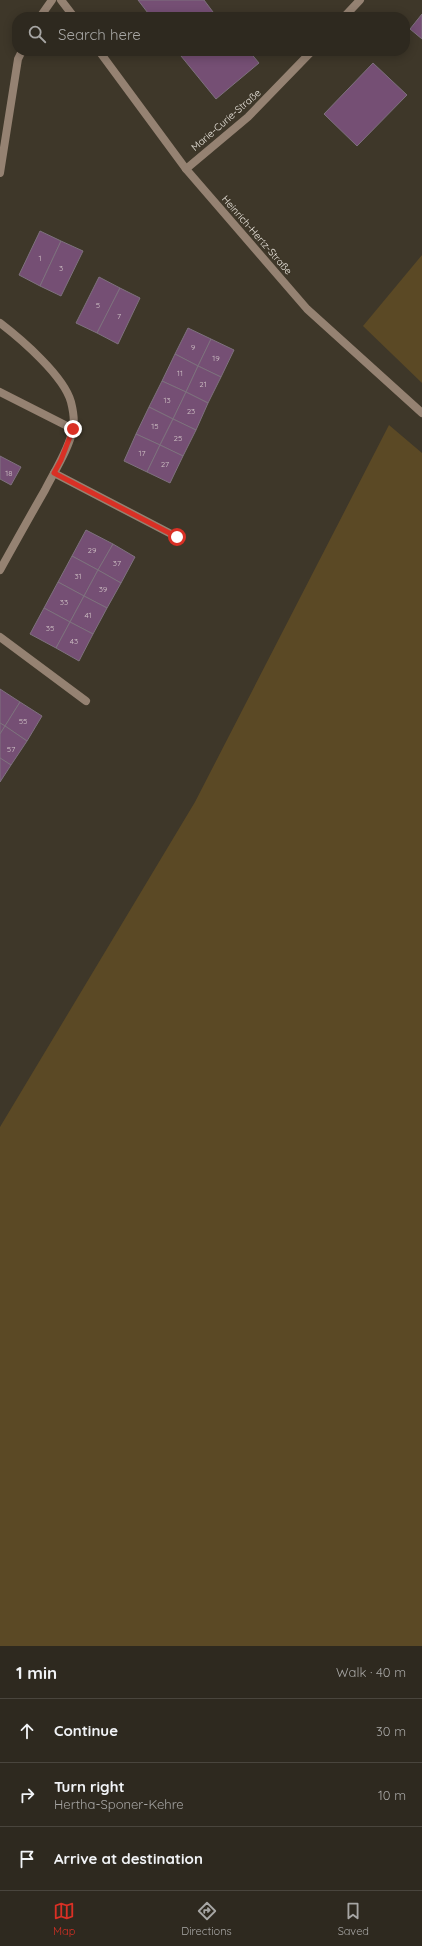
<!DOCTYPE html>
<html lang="en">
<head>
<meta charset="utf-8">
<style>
	body { margin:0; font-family:Quicksand,sans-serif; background:#3a352c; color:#f1f3f6 }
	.stop { position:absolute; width:12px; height:12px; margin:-9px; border:3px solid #d93025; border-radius:50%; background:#fff }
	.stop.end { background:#d93025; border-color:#fff; box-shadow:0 1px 4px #0008 }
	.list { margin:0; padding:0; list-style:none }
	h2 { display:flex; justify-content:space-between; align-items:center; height:52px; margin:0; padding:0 16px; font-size:17px }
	h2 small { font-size:13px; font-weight:400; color:#a7a6a4 }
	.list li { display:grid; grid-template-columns:26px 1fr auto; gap:12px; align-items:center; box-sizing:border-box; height:64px; padding:0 16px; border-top:1px solid #49453d }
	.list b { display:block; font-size:15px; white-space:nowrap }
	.list p { margin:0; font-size:13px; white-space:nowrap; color:#a7a6a4 }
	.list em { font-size:13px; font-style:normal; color:#a7a6a4 }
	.icon { flex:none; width:22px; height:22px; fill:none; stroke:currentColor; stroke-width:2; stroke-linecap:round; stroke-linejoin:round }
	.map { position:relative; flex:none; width:422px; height:1646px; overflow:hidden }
	.search { position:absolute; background:#2e291f; box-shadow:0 2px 10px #0003; left:12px; right:12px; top:12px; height:44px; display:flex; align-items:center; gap:10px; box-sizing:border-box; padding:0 14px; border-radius:16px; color:#a7a6a4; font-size:15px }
	.sheet { height:244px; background:#2e291f }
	nav { display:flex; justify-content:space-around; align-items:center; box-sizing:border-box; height:56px; border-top:1px solid #49453d; background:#2e291f; font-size:11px; color:#a7a6a4 }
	nav a { display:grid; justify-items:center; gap:2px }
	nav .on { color:#d93025 }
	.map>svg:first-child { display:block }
</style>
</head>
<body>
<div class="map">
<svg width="422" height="1646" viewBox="0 0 422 1646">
	<rect width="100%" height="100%" fill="#3e3729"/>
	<g fill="#5b4925">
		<polygon points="422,255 422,383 363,326"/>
		<polygon points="389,425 422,453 422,1646 0,1646 0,1127 195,802"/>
	</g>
	<g fill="#754f74" stroke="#7e717e">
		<polygon points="138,0 204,0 216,16 214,17 151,17"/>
		<polygon points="422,14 422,39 410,29"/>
		<polygon points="187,51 249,51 259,63 216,99 181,56"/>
		<polygon points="373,63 407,95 357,146 324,114"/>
		<polygon points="40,231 61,241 40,286 19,275"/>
		<polygon points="61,241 83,251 61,296 40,286"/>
		<polygon points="99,277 120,288 97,333 76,323"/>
		<polygon points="120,288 140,298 118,344 97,333"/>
		<polygon points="188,328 211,339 198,366 175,354"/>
		<polygon points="211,339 234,350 221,377 198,366"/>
		<polygon points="175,354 198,366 186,392 162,381"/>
		<polygon points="198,366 221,377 208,403 186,392"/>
		<polygon points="162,381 186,392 173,419 149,407"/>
		<polygon points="186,392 208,403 196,430 173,419"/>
		<polygon points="149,407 173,419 160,445 136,434"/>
		<polygon points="173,419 196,430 183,456 160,445"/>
		<polygon points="136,434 160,445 147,472 124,461"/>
		<polygon points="160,445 183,456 170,483 147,472"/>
		<polygon points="0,456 21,467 11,485 0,479"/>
		<polygon points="86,530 113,544 98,570 72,556"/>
		<polygon points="113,544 135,557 121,583 98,570"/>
		<polygon points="72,556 98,570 84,596 58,582"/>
		<polygon points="98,570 121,583 107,608 84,596"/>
		<polygon points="58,582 84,596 70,622 44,608"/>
		<polygon points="84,596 107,608 93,634 70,622"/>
		<polygon points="44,608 70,622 56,648 30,634"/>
		<polygon points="70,622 93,634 79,661 56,648"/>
		<polygon points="0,689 20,702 5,726 0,723"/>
		<polygon points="20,702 42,716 27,741 5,726"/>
		<polygon points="0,723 5,726 0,734"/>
		<polygon points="5,726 27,741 11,765 0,758 0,734"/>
		<polygon points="0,758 11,765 0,782"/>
	</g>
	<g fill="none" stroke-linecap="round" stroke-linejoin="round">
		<g stroke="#958272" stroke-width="8">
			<polyline points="0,392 73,429"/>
			<polyline points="54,473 177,537"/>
		</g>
		<g stroke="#958272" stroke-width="8">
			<polyline points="61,0 74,17"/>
			<polyline points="40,17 52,0"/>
			<polyline points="344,17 360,0"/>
			<polyline points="99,51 186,169 307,309 422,413"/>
			<polyline points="186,169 248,117 312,51"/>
			<polyline points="0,173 18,59 22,51"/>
			<path d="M0,323C21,339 64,376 71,402C73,410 75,420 73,429C69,449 54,472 45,490C30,516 15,543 0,570"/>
			<polyline points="0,637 86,701"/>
		</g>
	</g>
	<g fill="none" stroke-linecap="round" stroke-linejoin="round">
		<polyline stroke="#d93025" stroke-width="5" points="73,429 61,460 54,473 177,537"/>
	</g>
	<g text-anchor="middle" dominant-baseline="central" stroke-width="3" stroke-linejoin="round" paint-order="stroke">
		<g font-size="8" fill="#cec0c4">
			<text x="40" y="258">1</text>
			<text x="61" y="268">3</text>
			<text x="98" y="305">5</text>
			<text x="119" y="316">7</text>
			<text x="193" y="347">9</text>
			<text x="216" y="358">19</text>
			<text x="180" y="373">11</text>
			<text x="203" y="384">21</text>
			<text x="167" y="400">13</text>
			<text x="191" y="411">23</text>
			<text x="155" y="426">15</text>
			<text x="178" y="438">25</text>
			<text x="142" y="453">17</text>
			<text x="165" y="464">27</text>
			<text x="9" y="473">18</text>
			<text x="92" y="550">29</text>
			<text x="117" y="563">37</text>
			<text x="78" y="576">31</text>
			<text x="103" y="589">39</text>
			<text x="64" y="602">33</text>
			<text x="88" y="615">41</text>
			<text x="50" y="628">35</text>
			<text x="74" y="641">43</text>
			<text x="23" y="721">55</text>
			<text x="11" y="749">57</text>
		</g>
		<g font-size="10" fill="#ebe6de" stroke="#3e3729">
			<text transform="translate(226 120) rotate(-41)">Marie-Curie-Straße</text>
			<text transform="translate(257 235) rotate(49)">Heinrich-Hertz-Straße</text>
		</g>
	</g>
</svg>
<div class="stop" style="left:177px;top:537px"></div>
<div class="stop end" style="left:73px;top:429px"></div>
<div class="search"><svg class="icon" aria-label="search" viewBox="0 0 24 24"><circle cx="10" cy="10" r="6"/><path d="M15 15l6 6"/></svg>Search here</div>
</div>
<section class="sheet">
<h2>1 min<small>Walk · 40 m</small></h2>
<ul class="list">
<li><svg class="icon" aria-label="ahead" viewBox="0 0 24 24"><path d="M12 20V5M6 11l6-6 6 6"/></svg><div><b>Continue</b></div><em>30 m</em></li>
<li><svg class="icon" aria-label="right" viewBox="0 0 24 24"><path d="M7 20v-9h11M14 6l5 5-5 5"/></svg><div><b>Turn right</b><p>Hertha-Sponer-Kehre</p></div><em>10 m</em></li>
<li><svg class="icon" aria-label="arrive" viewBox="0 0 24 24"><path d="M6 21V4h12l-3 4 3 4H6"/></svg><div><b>Arrive at destination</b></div></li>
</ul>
</section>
<nav>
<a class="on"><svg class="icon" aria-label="map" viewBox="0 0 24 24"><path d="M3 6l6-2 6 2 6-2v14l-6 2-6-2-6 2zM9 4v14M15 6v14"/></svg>Map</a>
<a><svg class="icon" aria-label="directions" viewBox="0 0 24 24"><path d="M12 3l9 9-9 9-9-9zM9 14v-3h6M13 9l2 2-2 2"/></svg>Directions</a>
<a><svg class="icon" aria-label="saved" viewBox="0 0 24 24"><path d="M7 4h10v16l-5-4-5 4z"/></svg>Saved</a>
</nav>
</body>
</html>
